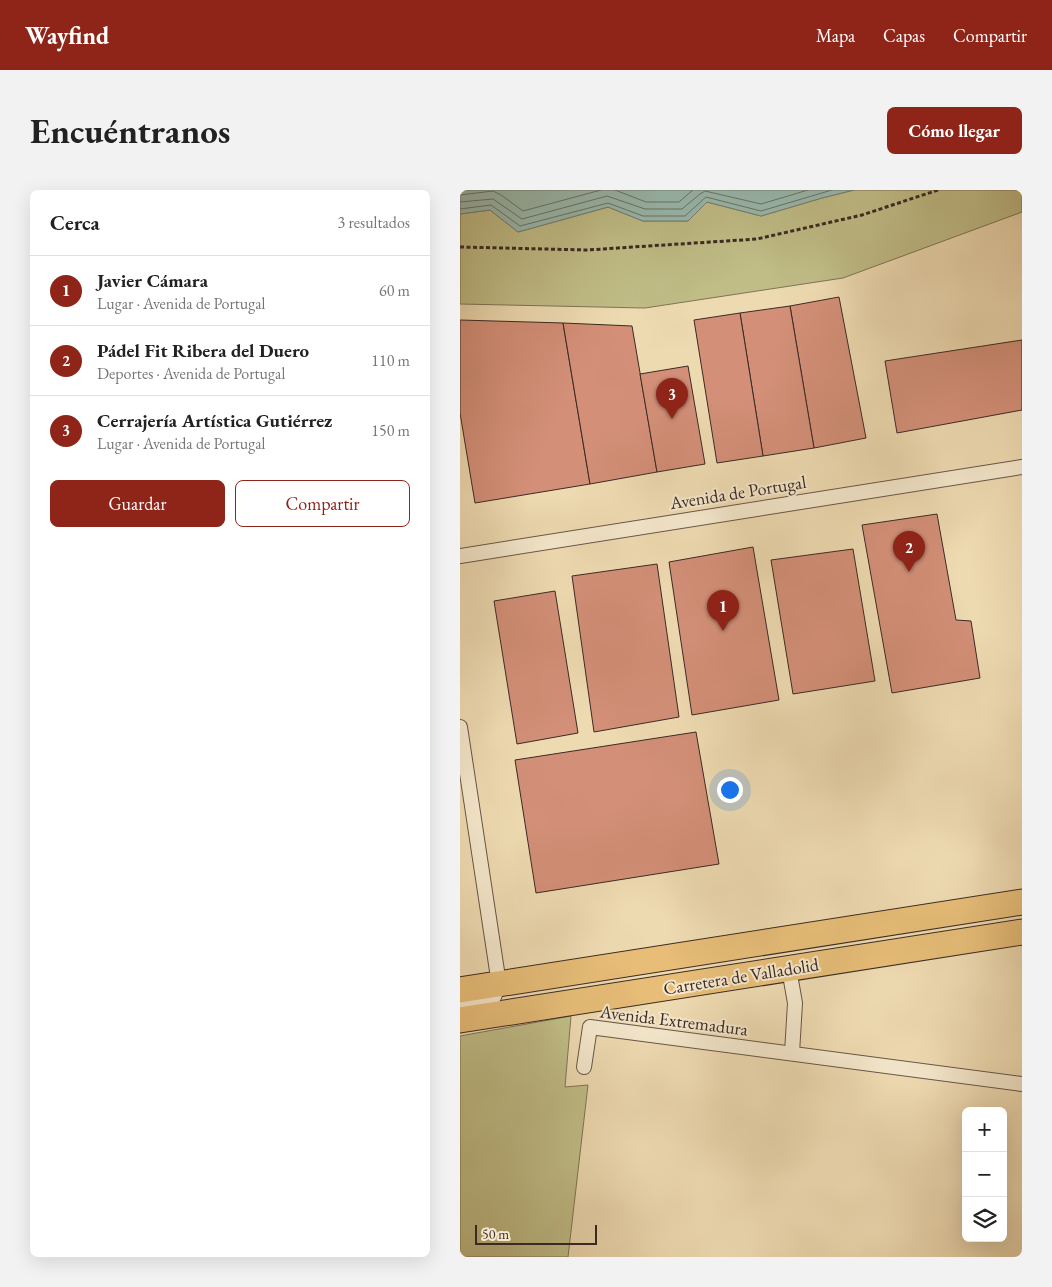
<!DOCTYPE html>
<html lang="es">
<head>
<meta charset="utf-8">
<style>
	body { margin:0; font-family:"EB Garamond",serif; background:#f2f2f2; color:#222 }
	.controls { position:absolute; right:15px; bottom:15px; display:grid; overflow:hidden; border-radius:8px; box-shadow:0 5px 20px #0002 }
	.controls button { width:45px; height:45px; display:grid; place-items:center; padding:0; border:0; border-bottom:1px solid #e0e0e0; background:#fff; color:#222; font:25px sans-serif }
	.scale { position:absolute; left:15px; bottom:12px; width:122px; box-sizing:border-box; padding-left:5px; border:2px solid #3b2a24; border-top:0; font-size:14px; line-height:18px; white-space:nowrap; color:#3b2a24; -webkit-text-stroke:4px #f4e7cc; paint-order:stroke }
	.you { position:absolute; left:269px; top:599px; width:18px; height:18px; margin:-12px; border:4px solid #fff; border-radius:50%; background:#1a73e8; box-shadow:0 0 0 8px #1a73e833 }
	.badge { display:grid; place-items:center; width:32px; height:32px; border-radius:50%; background:#8f2418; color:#fff; font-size:16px; font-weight:700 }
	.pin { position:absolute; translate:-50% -41px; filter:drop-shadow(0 1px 2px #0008) }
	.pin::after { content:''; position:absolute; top:26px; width:18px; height:15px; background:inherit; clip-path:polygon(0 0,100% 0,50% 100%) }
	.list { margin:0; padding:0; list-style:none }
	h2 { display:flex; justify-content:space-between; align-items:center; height:65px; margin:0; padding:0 20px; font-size:21px }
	h2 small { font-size:16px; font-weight:400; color:#767676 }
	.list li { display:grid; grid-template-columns:32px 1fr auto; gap:15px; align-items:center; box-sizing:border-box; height:70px; padding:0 20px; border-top:1px solid #e0e0e0 }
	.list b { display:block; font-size:19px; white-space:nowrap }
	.list p { margin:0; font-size:16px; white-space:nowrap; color:#767676 }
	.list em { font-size:16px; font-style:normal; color:#767676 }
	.actions { display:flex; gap:10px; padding:15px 20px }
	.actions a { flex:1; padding:11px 0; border:1px solid #8f2418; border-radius:8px; text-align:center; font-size:18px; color:#8f2418 }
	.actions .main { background:#8f2418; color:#fff }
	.icon { flex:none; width:28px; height:28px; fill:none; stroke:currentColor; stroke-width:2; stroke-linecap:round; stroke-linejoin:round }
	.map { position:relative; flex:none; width:562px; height:1067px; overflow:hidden; border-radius:8px }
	header { display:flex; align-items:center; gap:30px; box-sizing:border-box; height:70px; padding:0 25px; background:#8f2418; color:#fff }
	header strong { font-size:24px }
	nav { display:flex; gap:28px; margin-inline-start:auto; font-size:18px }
	.intro { display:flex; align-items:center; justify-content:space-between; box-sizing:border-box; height:120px; padding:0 30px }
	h1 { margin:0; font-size:35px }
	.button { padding:12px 22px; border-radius:8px; background:#8f2418; color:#fff; font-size:18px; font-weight:700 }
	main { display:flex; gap:30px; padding:0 30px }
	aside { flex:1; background:#fff; border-radius:8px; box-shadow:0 5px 20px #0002 }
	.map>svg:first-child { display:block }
</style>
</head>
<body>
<header>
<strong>Wayfind</strong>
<nav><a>Mapa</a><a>Capas</a><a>Compartir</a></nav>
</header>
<div class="intro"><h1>Encuéntranos</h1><a class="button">Cómo llegar</a></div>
<main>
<aside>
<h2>Cerca<small>3 resultados</small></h2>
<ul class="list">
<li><span class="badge">1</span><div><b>Javier Cámara</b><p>Lugar · Avenida de Portugal</p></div><em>60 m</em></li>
<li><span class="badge">2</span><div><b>Pádel Fit Ribera del Duero</b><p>Deportes · Avenida de Portugal</p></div><em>110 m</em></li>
<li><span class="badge">3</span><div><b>Cerrajería Artística Gutiérrez</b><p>Lugar · Avenida de Portugal</p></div><em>150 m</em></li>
</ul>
<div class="actions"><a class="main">Guardar</a><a>Compartir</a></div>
</aside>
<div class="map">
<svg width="562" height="1067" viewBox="0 0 562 1067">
	<rect width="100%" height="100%" fill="#eedab1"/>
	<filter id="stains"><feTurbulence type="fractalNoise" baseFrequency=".004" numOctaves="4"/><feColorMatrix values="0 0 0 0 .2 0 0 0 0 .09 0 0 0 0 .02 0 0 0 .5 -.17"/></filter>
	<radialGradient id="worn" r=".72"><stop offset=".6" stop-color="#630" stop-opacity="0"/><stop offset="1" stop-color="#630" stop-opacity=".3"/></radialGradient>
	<g fill="#c0bd87" stroke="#7e7456">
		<polygon points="394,0 562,0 562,22 383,88 185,118 0,114 0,24 30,20 58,42 148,17 183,31 228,31 247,12 301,26 362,8"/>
		<polygon points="111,826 105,897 128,895 108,1067 0,1067 0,846"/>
	</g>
	<polygon fill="#99baaf" stroke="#738077" points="0,0 394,0 362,8 301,26 247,12 228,31 183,31 148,17 58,42 30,20 0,24"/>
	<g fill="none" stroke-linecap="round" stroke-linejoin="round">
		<g stroke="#6a726a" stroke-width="1">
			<polyline points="155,0 186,12 219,12 233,0"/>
			<polyline points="0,5 33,1 41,5 63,21 141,0"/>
			<polyline points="0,12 33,9 62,29 147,6 185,19 222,19 240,4 245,1 301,14 348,0"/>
			<polyline points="0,19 31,15 60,36 148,13 183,26 225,26 246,7 301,21 372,0"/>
		</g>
	</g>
	<g fill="#d38f78" stroke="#3b2a24">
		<polygon points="379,107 406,248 354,258 330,116"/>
		<polygon points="330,116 354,258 303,266 280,123"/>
		<polygon points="280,123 303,266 257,273 234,130"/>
		<polygon points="0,130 103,133 130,294 15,313 0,223"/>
		<polygon points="103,133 172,136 197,282 130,294"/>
		<polygon points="562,150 562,220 437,243 425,171"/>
		<polygon points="228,176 245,274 197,282 180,184"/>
		<polygon points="477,324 496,430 511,431 520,488 432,503 402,335"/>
		<polygon points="293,357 319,510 232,525 209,372"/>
		<polygon points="393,359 415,491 333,504 311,370"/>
		<polygon points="197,374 219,527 134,542 112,386"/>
		<polygon points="95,401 118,543 57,554 34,411"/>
		<polygon points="236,542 259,674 76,703 55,570"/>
	</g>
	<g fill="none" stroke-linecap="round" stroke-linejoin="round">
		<defs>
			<g id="street">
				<polyline points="0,366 562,277"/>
				<polyline points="0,537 39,794 34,807 24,812 0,816"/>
				<polyline points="329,779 335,813 332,863"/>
				<polyline points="124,877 130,837 562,894"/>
			</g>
			<g id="highway">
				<polyline points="0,800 562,712"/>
				<polyline points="0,830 562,742"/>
			</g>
		</defs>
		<use href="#street" stroke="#685647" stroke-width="16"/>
		<use href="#highway" stroke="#3b2a24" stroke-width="27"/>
		<polyline stroke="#3b2a24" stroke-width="3" stroke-dasharray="4 2.5" stroke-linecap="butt" points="0,57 127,60 297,49 402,25 478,0"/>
		<use href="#street" stroke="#f4e7cc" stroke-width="14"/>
		<use href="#highway" stroke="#e7bd78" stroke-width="25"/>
	</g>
	<g text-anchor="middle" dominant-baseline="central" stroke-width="4" stroke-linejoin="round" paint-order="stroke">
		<g font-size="18" fill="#3b2a24" stroke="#f4e7cc">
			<text transform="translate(278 302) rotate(-9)">Avenida de Portugal</text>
			<text transform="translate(281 786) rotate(-9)">Carretera de Valladolid</text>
			<text transform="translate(214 830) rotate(7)">Avenida Extremadura</text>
		</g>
	</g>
	<rect width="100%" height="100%" filter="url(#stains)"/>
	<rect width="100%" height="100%" fill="url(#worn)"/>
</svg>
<div class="controls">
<button>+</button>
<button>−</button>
<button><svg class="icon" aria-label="layers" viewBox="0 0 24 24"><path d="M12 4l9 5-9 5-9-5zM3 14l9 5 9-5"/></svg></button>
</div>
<div class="scale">50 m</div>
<div class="you"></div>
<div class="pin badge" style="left:263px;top:441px">1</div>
<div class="pin badge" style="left:449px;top:382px">2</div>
<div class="pin badge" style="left:212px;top:229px">3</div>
</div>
</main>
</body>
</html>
